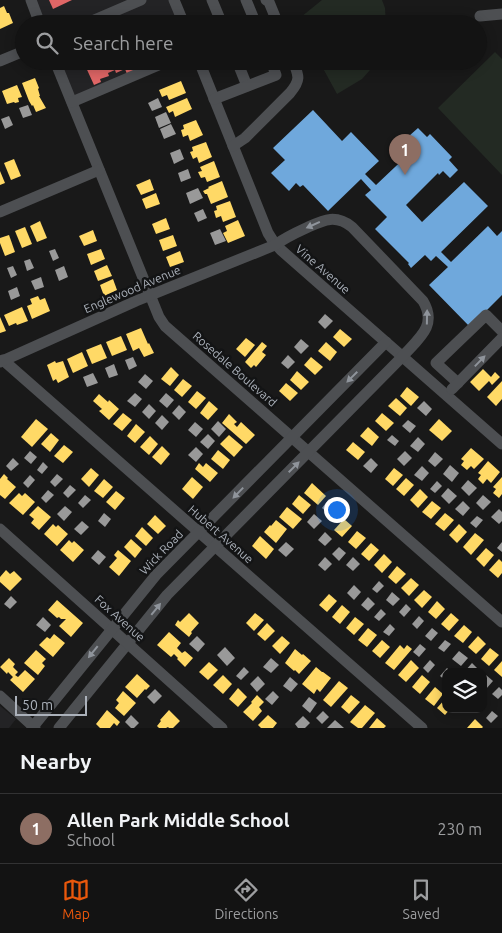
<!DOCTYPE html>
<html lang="en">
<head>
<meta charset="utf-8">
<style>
	body { margin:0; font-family:Ubuntu,sans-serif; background:#202021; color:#f1f3f6 }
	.controls { position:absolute; right:15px; bottom:15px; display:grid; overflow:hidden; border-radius:10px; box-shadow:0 2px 12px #0003 }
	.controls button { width:45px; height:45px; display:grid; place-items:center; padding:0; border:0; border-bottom:1px solid #323233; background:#131313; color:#f1f3f6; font:25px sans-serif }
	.scale { position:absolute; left:15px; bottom:12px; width:72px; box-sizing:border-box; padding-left:5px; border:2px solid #abb1ba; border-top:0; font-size:14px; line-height:18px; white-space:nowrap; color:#abb1ba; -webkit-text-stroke:4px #131415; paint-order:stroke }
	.you { position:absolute; left:336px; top:509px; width:18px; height:18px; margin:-12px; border:4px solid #fff; border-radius:50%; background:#1a73e8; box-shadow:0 0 0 8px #1a73e833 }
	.badge { display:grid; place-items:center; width:32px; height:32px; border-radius:50%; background:#ea580c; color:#fff; font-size:16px; font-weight:700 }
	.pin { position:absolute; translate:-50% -41px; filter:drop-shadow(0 1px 2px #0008) }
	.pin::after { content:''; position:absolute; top:26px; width:18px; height:15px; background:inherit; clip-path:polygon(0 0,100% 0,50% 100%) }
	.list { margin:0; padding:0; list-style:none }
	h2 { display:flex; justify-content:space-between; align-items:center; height:65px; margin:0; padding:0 20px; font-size:21px }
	h2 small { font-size:16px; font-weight:400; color:#9d9ea0 }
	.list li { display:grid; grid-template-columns:32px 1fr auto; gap:15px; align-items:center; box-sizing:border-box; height:70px; padding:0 20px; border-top:1px solid #323233 }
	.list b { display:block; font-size:19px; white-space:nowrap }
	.list p { margin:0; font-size:16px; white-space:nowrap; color:#9d9ea0 }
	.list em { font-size:16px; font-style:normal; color:#9d9ea0 }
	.icon { flex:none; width:28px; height:28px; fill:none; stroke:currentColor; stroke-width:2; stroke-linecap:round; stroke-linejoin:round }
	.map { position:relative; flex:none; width:502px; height:728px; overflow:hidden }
	.search { position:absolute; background:#131313; box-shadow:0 2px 12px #0003; left:15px; right:15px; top:15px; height:55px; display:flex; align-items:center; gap:12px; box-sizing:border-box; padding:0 18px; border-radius:28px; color:#9d9ea0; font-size:19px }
	.sheet { height:135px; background:#131313 }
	nav { display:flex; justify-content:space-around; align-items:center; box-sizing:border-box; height:70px; border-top:1px solid #323233; background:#131313; font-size:14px; color:#9d9ea0 }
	nav a { display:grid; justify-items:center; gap:2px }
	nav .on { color:#ea580c }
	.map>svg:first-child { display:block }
</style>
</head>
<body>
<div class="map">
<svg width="502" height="728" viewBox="0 0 502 728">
	<rect width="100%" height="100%" fill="#191919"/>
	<g fill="#232325">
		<polygon points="31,0 174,0 184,24 40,24"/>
		<polygon points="55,61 167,61 72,102"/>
		<polygon points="0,706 16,719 9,728 0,728"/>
	</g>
	<g fill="#232a23">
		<polygon points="322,0 382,0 385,8 386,24 299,24 301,17"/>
		<polygon points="495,52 502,59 502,175 438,108"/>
		<polygon points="319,61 378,61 362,79 337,94"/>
	</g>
	<g fill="#ffd966">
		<polygon points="4,6 7,13 9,13 13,23 0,29 0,8"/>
		<polygon points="35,78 39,88 38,89 40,96 39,96 46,108 36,112 33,105 32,106 29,101 22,83"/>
		<polygon points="181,81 186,93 169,100 167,95 162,97 159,90"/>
		<polygon points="17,85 22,97 18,98 19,102 15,103 14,102 7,104 2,91"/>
		<polygon points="187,98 192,109 175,117 173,111 169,113 166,107"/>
		<polygon points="196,120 203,135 190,141 188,135 183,137 181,130 184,129 183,125"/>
		<polygon points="206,142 212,157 199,163 197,157 193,159 190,152 193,151 192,147"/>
		<polygon points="14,159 21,176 11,180 4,163"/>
		<polygon points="214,161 220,177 207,182 205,177 201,178 198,172 202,171 200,167"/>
		<polygon points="0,171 5,183 0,185"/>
		<polygon points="150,179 154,190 141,195 136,185"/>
		<polygon points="222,181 228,197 211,204 207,194 205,194 203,191 209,188 208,187"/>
		<polygon points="156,193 160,204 146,209 142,199"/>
		<polygon points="230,201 236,217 223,222 221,216 216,218 214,211 217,210 216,206"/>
		<polygon points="166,218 170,229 156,234 152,224"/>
		<polygon points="238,220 245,236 228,243 223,233 227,231 225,226"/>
		<polygon points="40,221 47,238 37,242 30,226"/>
		<polygon points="25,227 32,244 22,248 15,231"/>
		<polygon points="93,230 97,241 84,246 79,236"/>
		<polygon points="9,235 15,252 5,256 0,243 0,238"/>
		<polygon points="173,235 177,246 163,251 159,240"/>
		<polygon points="101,249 105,259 91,265 87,254"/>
		<polygon points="180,251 184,262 170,267 166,257"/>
		<polygon points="107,265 112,276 98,281 94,271"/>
		<polygon points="113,279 117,290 104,296 100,285"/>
		<polygon points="38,296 40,300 45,298 50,311 32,319 27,306 32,304 30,299"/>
		<polygon points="22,307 28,321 17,325 16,323 9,326 4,315"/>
		<polygon points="0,317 6,331 0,333"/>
		<polygon points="141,328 148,344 149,343 154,353 144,357 139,348 133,351 126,334"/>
		<polygon points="340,329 352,339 344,347 333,337"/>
		<polygon points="121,336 127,350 112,356 106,342"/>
		<polygon points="246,338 255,345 245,357 236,349"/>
		<polygon points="262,342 267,346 262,352 266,355 256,367 254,365 251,368 245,362"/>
		<polygon points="326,342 337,352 330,361 318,351"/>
		<polygon points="101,344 107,358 92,364 86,350"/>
		<polygon points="82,352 88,366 73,373 67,359"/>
		<polygon points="311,357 323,367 315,375 304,365"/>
		<polygon points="55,361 56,363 63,361 69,377 58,383 56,379 53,381 47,365"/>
		<polygon points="171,367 179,375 170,386 161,379"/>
		<polygon points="483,369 491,377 495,372 500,377 492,385 489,381 479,391 470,382"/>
		<polygon points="297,371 309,382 301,390 290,380"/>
		<polygon points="183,379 192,386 182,397 174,390"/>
		<polygon points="502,381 502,399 496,406 487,397"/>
		<polygon points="286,383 298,393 290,401 279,391"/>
		<polygon points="407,387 419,397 411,406 400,396"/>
		<polygon points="197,391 206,398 196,409 188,402"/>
		<polygon points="99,394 108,402 109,400 119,409 109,420 99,411 102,409 93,401"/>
		<polygon points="396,398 407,408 400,416 388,406"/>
		<polygon points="209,401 218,409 208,420 200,413"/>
		<polygon points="123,413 132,420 122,431 113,424"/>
		<polygon points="382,413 394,423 386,431 375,421"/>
		<polygon points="229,414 237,422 234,424 237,427 241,422 255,435 246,444 222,423"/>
		<polygon points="36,419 48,429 32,447 21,437"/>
		<polygon points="439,419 452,431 442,441 429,430"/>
		<polygon points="136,424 145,432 135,443 127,436"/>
		<polygon points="368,427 379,437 372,446 360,436"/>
		<polygon points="51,433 59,440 50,452 41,444"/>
		<polygon points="229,435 243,447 234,457 220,444"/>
		<polygon points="150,436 158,444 149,455 140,447"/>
		<polygon points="353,442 365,452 358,460 346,450"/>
		<polygon points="64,445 73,452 63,463 54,456"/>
		<polygon points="162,446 170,454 161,465 152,457"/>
		<polygon points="471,448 484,459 474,469 471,466 467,470 461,465 464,461 461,459"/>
		<polygon points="218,450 230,460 223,469 211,459"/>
		<polygon points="488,461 500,472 491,483 487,479 483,484 478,479 481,475 478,473"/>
		<polygon points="199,463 203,467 206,463 218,473 210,482 195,469"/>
		<polygon points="91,468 99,475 89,487 81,479"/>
		<polygon points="394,468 403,475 393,486 385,479"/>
		<polygon points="4,474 8,478 7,479 16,487 5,499 0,495 0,479"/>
		<polygon points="192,477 203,487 193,499 182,489"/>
		<polygon points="502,477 502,494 499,498 493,493 496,489 493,487"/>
		<polygon points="406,478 414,485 404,496 396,489"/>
		<polygon points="104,479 113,487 103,498 94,491"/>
		<polygon points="312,483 326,496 318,505 304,493"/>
		<polygon points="420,489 428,497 418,508 410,500"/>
		<polygon points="116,491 125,498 115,510 106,502"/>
		<polygon points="19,493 22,496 25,493 35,502 23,515 9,503"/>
		<polygon points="299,495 311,505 303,514 292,504"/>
		<polygon points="432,501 441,508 431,519 422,512"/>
		<polygon points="38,506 51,517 39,530 31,523 34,519 29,515"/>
		<polygon points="287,507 302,519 293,529 279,517"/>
		<polygon points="445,513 454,520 444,531 435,524"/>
		<polygon points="155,515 166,526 158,534 147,524"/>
		<polygon points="344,519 352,526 342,537 334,530"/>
		<polygon points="276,520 287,529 276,543 264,532 270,525 271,526"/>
		<polygon points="53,524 56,527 58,525 68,534 57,546 44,534"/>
		<polygon points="459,524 467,532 457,543 449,535"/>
		<polygon points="142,527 153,538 146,546 135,536"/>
		<polygon points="357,531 366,538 356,549 348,542"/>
		<polygon points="475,533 484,540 471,555 463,547"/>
		<polygon points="260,536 274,549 266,559 252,546"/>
		<polygon points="131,539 142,549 135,558 124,547"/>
		<polygon points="69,540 72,543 74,541 84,550 73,562 60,550"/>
		<polygon points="371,543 379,550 369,561 361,554"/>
		<polygon points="486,548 494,555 484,567 476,559"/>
		<polygon points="118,550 131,561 119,576 109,567 117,558 114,555"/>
		<polygon points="384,554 392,562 382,573 374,565"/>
		<polygon points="499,559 502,562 502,573 498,578 489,570"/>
		<polygon points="397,566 406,574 396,584 388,577"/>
		<polygon points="6,570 10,574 14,571 22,579 10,591 0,582 0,577"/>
		<polygon points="411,578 419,585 409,596 401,588"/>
		<polygon points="424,590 432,597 422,608 414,600"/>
		<polygon points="329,594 337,601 327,612 319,605"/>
		<polygon points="57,600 83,623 71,637 59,626 66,619 61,619 59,617 57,618 48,610"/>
		<polygon points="437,601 445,609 436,619 428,612"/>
		<polygon points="342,605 350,612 340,624 332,617"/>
		<polygon points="189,613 199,623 191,632 192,633 189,637 175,625 178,620 180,622"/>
		<polygon points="255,613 264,620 254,631 246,623"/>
		<polygon points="451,613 459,620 449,631 441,624"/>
		<polygon points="355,617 364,624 354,635 346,628"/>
		<polygon points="267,623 275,631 265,641 257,634"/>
		<polygon points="464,625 472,632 463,643 454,636"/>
		<polygon points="368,628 377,635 367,647 358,640"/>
		<polygon points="169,632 181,643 177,648 182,653 185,651 193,658 185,667 177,659 178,658 174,654 171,657 157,645"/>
		<polygon points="54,634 65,643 53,657 39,645 47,637 50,639"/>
		<polygon points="282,636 290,643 280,654 272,646"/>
		<polygon points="478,636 486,644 476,654 468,647"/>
		<polygon points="382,640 390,647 380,658 372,651"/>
		<polygon points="400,645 404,649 407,645 412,649 394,670 385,663"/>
		<polygon points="490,648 499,655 489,666 481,659"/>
		<polygon points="295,649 302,655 303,654 311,661 299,674 295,670 294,671 285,663"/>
		<polygon points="36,650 46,659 42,663 45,666 38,675 24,663"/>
		<polygon points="9,658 15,664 13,667 18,672 15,675 18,677 25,670 35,679 23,692 10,680 13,677 8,672 7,674 0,667"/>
		<polygon points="411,660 419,668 406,682 398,675"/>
		<polygon points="502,661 502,677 494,670"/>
		<polygon points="209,662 218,670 208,680 199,672"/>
		<polygon points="316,667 322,672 323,672 331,678 320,692 317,689 314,694 302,684"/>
		<polygon points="137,674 150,686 146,690 145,689 137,698 125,687"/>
		<polygon points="223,675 232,684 223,694 213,685"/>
		<polygon points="422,675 430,682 420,694 412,687"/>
		<polygon points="339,681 348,688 331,707 323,700"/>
		<polygon points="435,687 443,694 434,706 425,699"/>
		<polygon points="238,688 247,697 238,707 229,699"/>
		<polygon points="123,691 136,703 124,716 115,708 119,703 116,700"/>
		<polygon points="257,695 264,702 259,707 262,711 253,721 243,712 252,703 251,702"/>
		<polygon points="351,695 360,702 349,714 341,707"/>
		<polygon points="446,698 446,709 450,709 445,715 437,708"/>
		<polygon points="365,705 375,713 362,728 358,728 350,722"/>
		<polygon points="107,710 120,722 117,726 114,723 110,728 100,728 96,724"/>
		<polygon points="169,710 180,721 173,728 169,728 168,727 166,728 159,728 157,726 161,721 160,720"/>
		<polygon points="268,715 277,723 273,728 261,728 258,725"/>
		<polygon points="377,718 386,726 384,728 369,728"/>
		<polygon points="475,719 483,727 482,728 467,728"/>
	</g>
	<g fill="#e06666">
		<polygon points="49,0 72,0 53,9"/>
		<polygon points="83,61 147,61 141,64 143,67 127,74 125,69 116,73 115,70 108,73 109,76 100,79 101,82 94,85"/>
	</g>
	<polygon fill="#6fa8dc" points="313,110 342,141 351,132 379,161 365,174 376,185 414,149 412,147 415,143 409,136 418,128 427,137 430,134 452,157 449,160 458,170 450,178 443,171 439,175 438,173 406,205 422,222 464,182 488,206 441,252 451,262 488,226 497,236 502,231 502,295 470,327 429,285 448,267 436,256 431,261 425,255 411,268 408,264 409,263 375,229 387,217 365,195 371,190 361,179 328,211 303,185 300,187 296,183 289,191 271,173 285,160 273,148"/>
	<g fill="#999">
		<polygon points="158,98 162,107 152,111 148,103"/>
		<polygon points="28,105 32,115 23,118 19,108"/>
		<polygon points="166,112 171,123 159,128 155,117"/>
		<polygon points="9,116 13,125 5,129 1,119"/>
		<polygon points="171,124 176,134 164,139 160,129"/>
		<polygon points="180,149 184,159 174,164 170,153"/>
		<polygon points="188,169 191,178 181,182 178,173"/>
		<polygon points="198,188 203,198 190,204 186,193"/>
		<polygon points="203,209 207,218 198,222 194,213"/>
		<polygon points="220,229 226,241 215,245 210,233"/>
		<polygon points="55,249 59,258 53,261 49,251"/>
		<polygon points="30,259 34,268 27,271 24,261"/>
		<polygon points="13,266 17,275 11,278 7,268"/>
		<polygon points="64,266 68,277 59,281 55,270"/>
		<polygon points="41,277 44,287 35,290 31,281"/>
		<polygon points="17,287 20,296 11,300 8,291"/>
		<polygon points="325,314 333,321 325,329 318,322"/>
		<polygon points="301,339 309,346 301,354 294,347"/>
		<polygon points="288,355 295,362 288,369 281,363"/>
		<polygon points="133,357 137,366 129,370 125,360"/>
		<polygon points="114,364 118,375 109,378 105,368"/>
		<polygon points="93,373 98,383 87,387 83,377"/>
		<polygon points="145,374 153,381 146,389 138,382"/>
		<polygon points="135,393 142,399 135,407 127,401"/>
		<polygon points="166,393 174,400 167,408 159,401"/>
		<polygon points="424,401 432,409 426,416 417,408"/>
		<polygon points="149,404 156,411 149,419 142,412"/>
		<polygon points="179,405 186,412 179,420 172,413"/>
		<polygon points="162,415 169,422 162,430 155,423"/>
		<polygon points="408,420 416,426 410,433 402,426"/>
		<polygon points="218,421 226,429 219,437 211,429"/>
		<polygon points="195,422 203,429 196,437 188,430"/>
		<polygon points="208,434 215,441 208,449 200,442"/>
		<polygon points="392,435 399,441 395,446 387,440"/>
		<polygon points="418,437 425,444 418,452 410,446"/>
		<polygon points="196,447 203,454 196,462 188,455"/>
		<polygon points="30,451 37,457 31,464 24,458"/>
		<polygon points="405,451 412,458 404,466 397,459"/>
		<polygon points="435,452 443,459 435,467 428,461"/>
		<polygon points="13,458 19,464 11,471 6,466"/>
		<polygon points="371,458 378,465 371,473 363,466"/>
		<polygon points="43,462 48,467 42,474 37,470"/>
		<polygon points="450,465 459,473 452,482 443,474"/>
		<polygon points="422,466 429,473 422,481 414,475"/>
		<polygon points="57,474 63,479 55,487 50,482"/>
		<polygon points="30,475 35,480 28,488 23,483"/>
		<polygon points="468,480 477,488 469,496 461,488"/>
		<polygon points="437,481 442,486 435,493 430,489"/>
		<polygon points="70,485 76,490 68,498 63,493"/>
		<polygon points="448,488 457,496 449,504 441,496"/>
		<polygon points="48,490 54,495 46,503 41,498"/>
		<polygon points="85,495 91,500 83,508 78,503"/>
		<polygon points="483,495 491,502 483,510 476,503"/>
		<polygon points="329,499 337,506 329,514 322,508"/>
		<polygon points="463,501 470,508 463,516 455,509"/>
		<polygon points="65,506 72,512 64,521 57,514"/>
		<polygon points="499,509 502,512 502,521 499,524 491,517"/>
		<polygon points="104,513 111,519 105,527 98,521"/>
		<polygon points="314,514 322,521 314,529 307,522"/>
		<polygon points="477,516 483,520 476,528 470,523"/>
		<polygon points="82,521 89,527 81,535 74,529"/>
		<polygon points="325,532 332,539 325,546 318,540"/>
		<polygon points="286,542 294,549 286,557 278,550"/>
		<polygon points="502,542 502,552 497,548"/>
		<polygon points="339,547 346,553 339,561 332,554"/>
		<polygon points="98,550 106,557 99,565 91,558"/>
		<polygon points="325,557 332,564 325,571 318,565"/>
		<polygon points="353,557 360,564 353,571 346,565"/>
		<polygon points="379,581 384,586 377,593 372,589"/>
		<polygon points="354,585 361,592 354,600 347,593"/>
		<polygon points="392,592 400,599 393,606 386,600"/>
		<polygon points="11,596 17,602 10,609 4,604"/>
		<polygon points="368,597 375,604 368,611 361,605"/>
		<polygon points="406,604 411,609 404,617 399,612"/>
		<polygon points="381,609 386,614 379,621 374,617"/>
		<polygon points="419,616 424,621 417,629 412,624"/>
		<polygon points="43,617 51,625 45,632 36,625"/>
		<polygon points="390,624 395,629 389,636 383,632"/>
		<polygon points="432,628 438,633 431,641 425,636"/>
		<polygon points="197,636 205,644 198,652 189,644"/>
		<polygon points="445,640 451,644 444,652 438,648"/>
		<polygon points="420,644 426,649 419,657 413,652"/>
		<polygon points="225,647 235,658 227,666 217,655"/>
		<polygon points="459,651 468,658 461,666 452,659"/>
		<polygon points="271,658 279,665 271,673 263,667"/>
		<polygon points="430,660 435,665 428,673 423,668"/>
		<polygon points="472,663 477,668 474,672 466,672 465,671"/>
		<polygon points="244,667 249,672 241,680 236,676"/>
		<polygon points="447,668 451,672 446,672 446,681 440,676"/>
		<polygon points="486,675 493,681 486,689 483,687 483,678"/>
		<polygon points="258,676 265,684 257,692 250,684"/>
		<polygon points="290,677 298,684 291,692 283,686"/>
		<polygon points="499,687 502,690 502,695 498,699 492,694"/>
		<polygon points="155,689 162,696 154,704 147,697"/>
		<polygon points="273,691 279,697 272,705 265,699"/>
		<polygon points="309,697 317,703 310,713 302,706"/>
		<polygon points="323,711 329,717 322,724 316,718"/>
		<polygon points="492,711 498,716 491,723 486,718"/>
		<polygon points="131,715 139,723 134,728 131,728 125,722"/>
		<polygon points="303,716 310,723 305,728 298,728 295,724"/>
		<polygon points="335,720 344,728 327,728"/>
	</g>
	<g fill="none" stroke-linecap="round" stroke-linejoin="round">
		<g stroke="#4d4f52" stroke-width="11">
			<polyline points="31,0 40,24"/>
			<polyline points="174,0 184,24"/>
			<polyline points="212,0 222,24"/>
			<polyline points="246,0 256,24"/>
			<polyline points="266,0 269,2 278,24"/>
			<polyline points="480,16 502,14"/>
			<polyline points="85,24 141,0"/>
			<polyline points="0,61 24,51"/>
			<polyline points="55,61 159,317 165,326 502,622"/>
			<polyline points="199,61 268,233 273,241 281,250 502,444"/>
			<polyline points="237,61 247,86"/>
			<polyline points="214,99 276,75 271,61"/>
			<polyline points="72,102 168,61"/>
			<path d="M233,146L245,138L290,93C301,80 299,76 293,61"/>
			<polyline points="0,212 99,170"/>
			<polyline points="3,360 422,728"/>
			<path d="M0,362L136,301L275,245C285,238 293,234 304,229C322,221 334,213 352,227L423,301C438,326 418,339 402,357L167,595L59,728"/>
			<polyline points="458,383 436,363 486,315 502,331"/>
			<polyline points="452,389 502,338"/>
			<polyline points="0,529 222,728"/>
			<polyline points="0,696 35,728"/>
			<polyline points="32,728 156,575 386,342"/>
		</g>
	</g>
	<defs><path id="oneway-solid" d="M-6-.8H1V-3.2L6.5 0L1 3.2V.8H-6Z" transform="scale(1.25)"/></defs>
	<g fill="#8f949b">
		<use href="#oneway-solid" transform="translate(313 225) rotate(156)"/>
		<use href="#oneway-solid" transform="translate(427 317) rotate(-89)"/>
		<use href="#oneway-solid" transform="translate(480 361) rotate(-46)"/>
		<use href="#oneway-solid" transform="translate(352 377) rotate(135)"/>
		<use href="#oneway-solid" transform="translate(294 467) rotate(-45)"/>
		<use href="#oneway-solid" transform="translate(238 493) rotate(134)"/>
		<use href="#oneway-solid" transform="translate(156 609) rotate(-51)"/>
		<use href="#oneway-solid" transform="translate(93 652) rotate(129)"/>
	</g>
	<g text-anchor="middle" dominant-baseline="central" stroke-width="5" stroke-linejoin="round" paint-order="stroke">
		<g font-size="12" fill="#abb1ba" stroke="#131415">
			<text transform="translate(323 269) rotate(41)">Vine Avenue</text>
			<text transform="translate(132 289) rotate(-23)">Englewood Avenue</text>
			<text transform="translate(235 369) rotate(41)">Rosedale Boulevard</text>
			<text transform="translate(221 534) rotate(41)">Hubert Avenue</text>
			<text transform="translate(161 552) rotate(-46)">Wick Road</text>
			<text transform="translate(120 618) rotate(42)">Fox Avenue</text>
		</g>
	</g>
</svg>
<div class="controls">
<button><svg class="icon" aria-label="layers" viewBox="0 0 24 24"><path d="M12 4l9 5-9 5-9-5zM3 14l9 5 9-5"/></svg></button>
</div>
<div class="scale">50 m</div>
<div class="you"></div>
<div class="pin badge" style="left:405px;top:175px;background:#8d6e63">1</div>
<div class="search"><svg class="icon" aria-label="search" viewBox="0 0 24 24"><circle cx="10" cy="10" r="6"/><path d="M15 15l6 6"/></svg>Search here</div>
</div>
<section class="sheet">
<h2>Nearby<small></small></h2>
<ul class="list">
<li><span class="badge" style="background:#8d6e63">1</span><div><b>Allen Park Middle School</b><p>School</p></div><em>230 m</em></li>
</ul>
</section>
<nav>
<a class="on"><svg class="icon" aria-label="map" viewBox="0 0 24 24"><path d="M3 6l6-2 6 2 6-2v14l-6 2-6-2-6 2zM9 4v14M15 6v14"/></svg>Map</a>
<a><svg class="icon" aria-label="directions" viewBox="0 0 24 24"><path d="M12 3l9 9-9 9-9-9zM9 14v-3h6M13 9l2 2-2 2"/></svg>Directions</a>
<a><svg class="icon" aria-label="saved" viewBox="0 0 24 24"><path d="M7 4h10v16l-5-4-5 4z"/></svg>Saved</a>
</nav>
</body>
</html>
